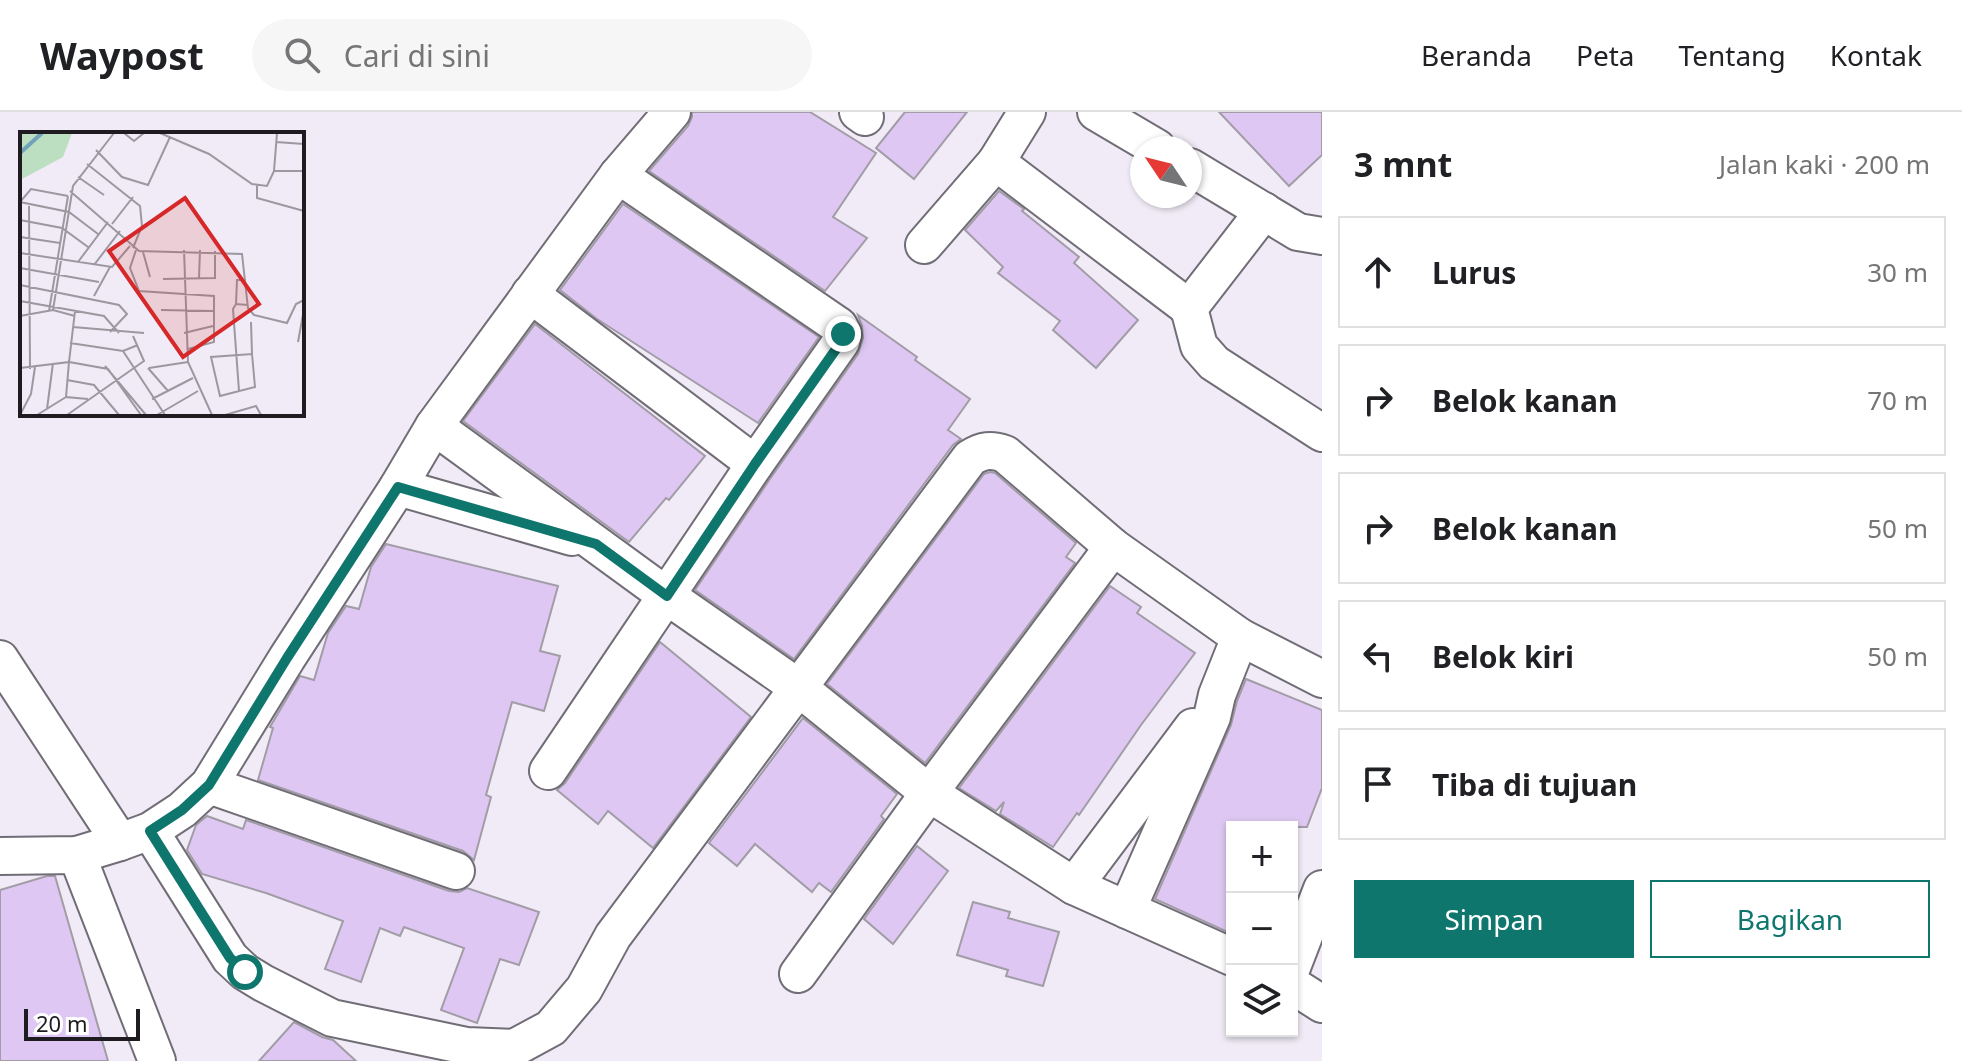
<!DOCTYPE html>
<html lang="id">
<head>
<meta charset="utf-8">
<style>
	body { margin:0; font-family:"Noto Sans",sans-serif; background:#f6f6f6; color:#202124 }
	.controls { position:absolute; right:24px; bottom:24px; display:grid; overflow:hidden; border-radius:0px; box-shadow:0 2px 6px #0004 }
	.controls button { width:72px; height:72px; display:grid; place-items:center; padding:0; border:0; border-bottom:2px solid #e0e0e0; background:#fff; color:#202124; font:40px sans-serif }
	.compass { position:absolute; left:1130px; top:24px; width:72px; height:72px; border-radius:50%; background:#fff; box-shadow:0 2px 6px #0004; rotate:305deg }
	.scale { position:absolute; left:24px; bottom:20px; width:116px; box-sizing:border-box; padding-left:8px; border:4px solid #1e1c20; border-top:0; font-size:22px; line-height:28px; white-space:nowrap; color:#1e1c20; -webkit-text-stroke:6px #fff; paint-order:stroke }
	.stop { position:absolute; width:24px; height:24px; margin:-18px; border:6px solid #0f766e; border-radius:50%; background:#fff }
	.stop.end { background:#0f766e; border-color:#fff; box-shadow:0 2px 8px #0008 }
	.list { margin:0; padding:0; list-style:none }
	h2 { display:flex; justify-content:space-between; align-items:center; height:104px; margin:0; padding:0 32px; font-size:34px }
	h2 small { font-size:26px; font-weight:400; color:#757577 }
	.list li { display:grid; grid-template-columns:52px 1fr auto; gap:24px; align-items:center; box-sizing:border-box; height:112px; margin:0 16px 16px; padding:0 16px; border:2px solid #e0e0e0; border-radius:0px }
	.list b { display:block; font-size:30px; white-space:nowrap }
	.list em { font-size:26px; font-style:normal; color:#757577 }
	.actions { display:flex; gap:16px; padding:24px 32px }
	.actions a { flex:1; padding:18px 0; border:2px solid #0f766e; border-radius:0px; text-align:center; font-size:28px; color:#0f766e }
	.actions .main { background:#0f766e; color:#fff }
	.icon { flex:none; width:44px; height:44px; fill:none; stroke:currentColor; stroke-width:2; stroke-linecap:round; stroke-linejoin:round }
	.map { position:relative; flex:none; width:1322px; height:949px; overflow:hidden }
	header { display:flex; align-items:center; gap:48px; box-sizing:border-box; height:112px; padding:0 40px; background:#fff; border-bottom:2px solid #e0e0e0 }
	header strong { font-size:38px }
	nav { display:flex; gap:44px; margin-inline-start:auto; font-size:28px }
	.search { width:560px; height:72px; background:#f6f6f6; display:flex; align-items:center; gap:20px; box-sizing:border-box; padding:0 28px; border-radius:44px; color:#757577; font-size:30px }
	main { display:flex }
	aside { flex:1; background:#fff }
	.map>svg:first-child { display:block }
</style>
</head>
<body>
<header>
<strong>Waypost</strong>
<div class="search"><svg class="icon" aria-label="search" viewBox="0 0 24 24"><circle cx="10" cy="10" r="6"/><path d="M15 15l6 6"/></svg>Cari di sini</div>
<nav><a>Beranda</a><a>Peta</a><a>Tentang</a><a>Kontak</a></nav>
</header>
<main>
<div class="map">
<svg width="1322" height="949" viewBox="0 0 1322 949">
	<rect width="100%" height="100%" fill="#f0ebf6"/>
	<g fill="#dec8f3" stroke="#a19ca6" stroke-width="2">
		<polygon points="692,0 810,0 876,41 833,105 867,126 825,179 649,59 688,14 692,5"/>
		<polygon points="905,0 967,0 914,67 876,36"/>
		<polygon points="1219,0 1322,0 1322,43 1289,74"/>
		<polygon points="999,79 1024,97 1022,99 1079,145 1074,151 1138,208 1096,256 1053,218 1060,209 998,161 1003,155 965,118"/>
		<polygon points="623,92 819,225 758,311 597,207 560,178"/>
		<polygon points="858,203 917,245 915,248 970,287 948,318 961,327 953,333 794,547 695,478 772,364 858,242 863,226 862,214"/>
		<polygon points="535,212 705,344 669,388 666,386 629,430 463,309"/>
		<polygon points="990,360 995,361 1076,431 1066,445 1075,451 925,651 827,572 984,362"/>
		<polygon points="386,432 558,474 540,539 560,544 544,599 512,590 486,683 491,685 474,748 463,739 258,668 273,616 270,615 300,564 314,568 328,521 346,494 359,497 371,455"/>
		<polygon points="1110,474 1141,495 1137,501 1195,541 1141,613 1079,703 1077,701 1053,735 1000,702 1004,690 996,699 959,676"/>
		<polygon points="660,530 751,605 653,736 608,699 598,712 557,678 565,671"/>
		<polygon points="1246,567 1322,598 1322,676 1307,715 1232,715 1232,822 1155,787 1231,613 1237,589"/>
		<polygon points="803,606 897,682 881,704 884,707 831,780 819,771 812,780 755,732 737,754 709,731"/>
		<polygon points="207,704 243,717 246,708 449,779 459,780 467,776 539,800 519,853 500,847 477,911 441,898 464,836 404,815 400,824 380,816 361,870 325,857 343,809 266,781 202,762 187,738 196,713"/>
		<polygon points="917,734 948,759 893,832 864,807"/>
		<polygon points="47,764 55,764 108,949 0,949 0,778"/>
		<polygon points="973,790 1010,800 1008,806 1059,820 1043,874 1006,864 1008,858 957,843"/>
		<polygon points="294,910 322,925 333,928 356,949 259,949"/>
	</g>
	<g fill="none" stroke-linecap="round" stroke-linejoin="round">
		<defs>
			<g id="minor">
				<polyline points="858,0 865,5"/>
				<polyline points="1027,0 996,50 1189,196"/>
				<polyline points="1096,0 1157,36"/>
				<polyline points="1190,55 1298,120 1322,124"/>
				<polyline points="1264,99 1189,196 1199,234 1214,251 1322,321"/>
				<polyline points="924,133 996,50"/>
				<polyline points="530,182 755,352"/>
				<polyline points="434,314 667,484 799,576 929,681 1074,774 1232,845"/>
				<polyline points="398,375 572,425"/>
				<polyline points="0,547 120,730"/>
				<polyline points="548,659 755,352 841,230 843,222 839,214 618,63"/>
				<polyline points="209,673 456,759"/>
				<path d="M150,719L230,846L245,860L263,871L332,906L467,934L514,936L551,916L584,877L613,824L970,346C983,338 991,337 1005,342L1113,435L1240,525L1322,567"/>
				<polyline points="77,743 157,949"/>
				<polyline points="0,744 77,743 120,730 150,719 182,698 209,673 287,546 398,375 434,314 618,63 672,0"/>
				<polyline points="1074,774 1193,615"/>
				<polyline points="1127,798 1203,626 1212,605 1217,583 1240,525"/>
				<polyline points="1292,855 1322,777"/>
				<polyline points="798,862 929,681 1113,435"/>
				<polyline points="1292,873 1322,892"/>
			</g>
		</defs>
		<use href="#minor" stroke="#716d76" stroke-width="40"/>
		<use href="#minor" stroke="#fff" stroke-width="36"/>
	</g>
	<g fill="none" stroke-linecap="round" stroke-linejoin="round">
		<polyline stroke="#0f766e" stroke-width="10" points="245,860 230,846 150,719 182,698 209,673 287,546 398,375 596,432 667,484 755,352 841,230 843,222"/>
	</g>
	<g transform="translate(20 20)">
		<rect width="284" height="284" fill="#f0ebf6"/>
		<path d="M0,1H52L43,25L0,48Z" fill="#bbdfc0"/>
		<path fill="none" stroke="#71a3b9" stroke-width="4" d="M0,21L22,1"/>
		<path fill="none" stroke="#9c98a0" stroke-width="2" d="M104,1L114,9L124,1M140,1L189,22L232,52L247,54L254,39H284M256,10L284,12M76,18L102,45L128,53L150,5M67,32L120,74L122,94L113,116M254,39L257,1M58,45L84,63M237,53V66L284,79M50,59L119,119L222,122L228,176L234,183L267,191L276,172L284,168M48,64L11,57L0,70L49,80L78,102M9,74L10,237M0,88L42,96L68,115M92,92L113,65M0,105L40,111M116,118L110,136L119,159L194,164V210L168,217M164,118L168,230L192,283M123,120L130,145M0,121L92,135L110,114M58,130L88,90M74,133L100,99M0,136L79,150M179,146L180,118M143,147L195,146V119M0,153L99,173L107,182L90,200M74,164L90,135M0,169L84,184L99,201M216,172L217,148H226M33,178L53,54L94,1M141,178L193,179M29,179L48,64M0,184L33,178L55,184M231,190L232,222M53,195L124,201M164,201L193,194M278,210L284,177M50,211L103,219L118,213M103,219L145,283M232,222L235,255L200,264L191,225ZM85,234L126,283M0,236L49,230L55,179M128,236L148,259M129,236L168,230M47,248L74,253L99,283M219,259L213,177L216,172L228,173M68,267L46,265L49,230L88,237L121,283M132,267L173,246M27,277L33,231M0,283L11,262L15,235M17,283L46,265M47,283L124,229L113,204M137,283L178,259M205,283L236,274L241,283"/>
		<path fill="#d62828" fill-opacity="0.15" stroke="#d62828" stroke-width="4" d="M165,66L239,172L163,225L89,119Z"/>
		<rect width="284" height="284" fill="none" stroke="#1e1c20" stroke-width="4"/>
	</g>
</svg>
<div class="controls">
<button>+</button>
<button>−</button>
<button><svg class="icon" aria-label="layers" viewBox="0 0 24 24"><path d="M12 4l9 5-9 5-9-5zM3 14l9 5 9-5"/></svg></button>
</div>
<svg class="compass" viewBox="-18 -18 36 36"><path d="M0-13l5 13h-10z" fill="#e53935"/><path d="M0 13l5-13h-10z" fill="#757577"/></svg>
<div class="scale">20 m</div>
<div class="stop" style="left:245px;top:860px"></div>
<div class="stop end" style="left:843px;top:222px"></div>
</div>
<aside>
<h2>3 mnt<small>Jalan kaki · 200 m</small></h2>
<ul class="list">
<li><svg class="icon" aria-label="ahead" viewBox="0 0 24 24"><path d="M12 20V5M6 11l6-6 6 6"/></svg><div><b>Lurus</b></div><em>30 m</em></li>
<li><svg class="icon" aria-label="right" viewBox="0 0 24 24"><path d="M7 20v-9h11M14 6l5 5-5 5"/></svg><div><b>Belok kanan</b></div><em>70 m</em></li>
<li><svg class="icon" aria-label="right" viewBox="0 0 24 24"><path d="M7 20v-9h11M14 6l5 5-5 5"/></svg><div><b>Belok kanan</b></div><em>50 m</em></li>
<li><svg class="icon" aria-label="left" viewBox="0 0 24 24"><path d="M17 20v-9H6M10 6l-5 5 5 5"/></svg><div><b>Belok kiri</b></div><em>50 m</em></li>
<li><svg class="icon" aria-label="arrive" viewBox="0 0 24 24"><path d="M6 21V4h12l-3 4 3 4H6"/></svg><div><b>Tiba di tujuan</b></div></li>
</ul>
<div class="actions"><a class="main">Simpan</a><a>Bagikan</a></div>
</aside>
</main>
</body>
</html>
